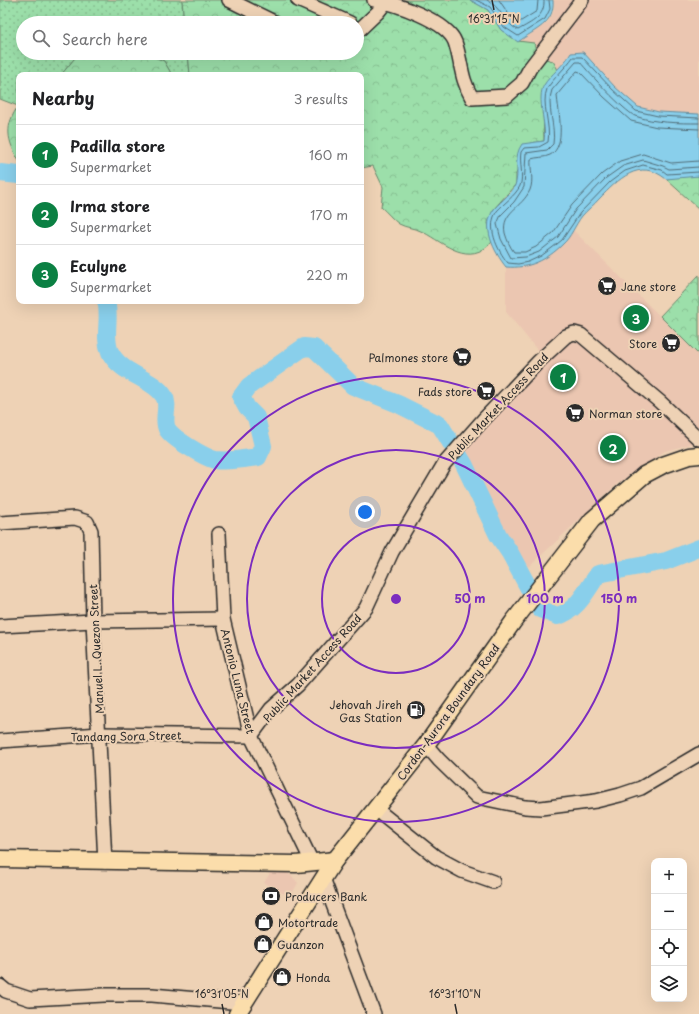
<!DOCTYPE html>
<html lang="en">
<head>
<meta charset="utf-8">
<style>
	body { margin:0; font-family:"Playpen Sans",sans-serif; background:#f6f6f6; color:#202124 }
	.controls { position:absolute; right:12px; bottom:12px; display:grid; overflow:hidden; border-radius:8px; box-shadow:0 4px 16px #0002 }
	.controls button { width:36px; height:36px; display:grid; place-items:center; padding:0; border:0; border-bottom:1px solid #e0e0e0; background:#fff; color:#202124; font:20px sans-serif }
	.you { position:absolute; left:365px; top:512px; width:14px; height:14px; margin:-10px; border:3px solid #fff; border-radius:50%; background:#1a73e8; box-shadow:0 0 0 6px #1a73e833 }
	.badge { display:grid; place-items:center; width:26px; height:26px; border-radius:50%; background:#0b8043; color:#fff; font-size:13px; font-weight:700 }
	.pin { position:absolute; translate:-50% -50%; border:2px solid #fff; box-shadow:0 1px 4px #0006 }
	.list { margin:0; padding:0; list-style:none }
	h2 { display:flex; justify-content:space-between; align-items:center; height:52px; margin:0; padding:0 16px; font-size:17px }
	h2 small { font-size:13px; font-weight:400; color:#757577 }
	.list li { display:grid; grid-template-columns:26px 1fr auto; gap:12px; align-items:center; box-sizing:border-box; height:60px; padding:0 16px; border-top:1px solid #e0e0e0 }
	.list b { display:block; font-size:15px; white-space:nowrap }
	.list p { margin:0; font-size:13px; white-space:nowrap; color:#757577 }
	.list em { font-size:13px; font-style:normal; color:#757577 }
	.icon { flex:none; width:22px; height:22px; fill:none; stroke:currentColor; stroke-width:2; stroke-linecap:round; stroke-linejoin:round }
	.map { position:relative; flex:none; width:699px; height:1014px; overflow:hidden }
	.search { position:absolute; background:#fff; box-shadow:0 4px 16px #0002; left:16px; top:16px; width:348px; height:44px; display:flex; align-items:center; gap:10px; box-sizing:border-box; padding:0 14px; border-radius:22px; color:#757577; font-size:15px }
	.panel { position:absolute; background:#fff; box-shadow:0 4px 16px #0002; left:16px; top:72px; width:348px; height:232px; border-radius:8px }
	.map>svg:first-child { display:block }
</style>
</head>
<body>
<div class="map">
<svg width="699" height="1014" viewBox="0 0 699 1014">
	<defs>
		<pattern id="grass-dots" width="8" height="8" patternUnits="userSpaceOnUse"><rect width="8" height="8" fill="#9cdfaa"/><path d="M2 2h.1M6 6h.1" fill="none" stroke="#87c092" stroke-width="1.8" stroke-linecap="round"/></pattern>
		<pattern id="forest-crowns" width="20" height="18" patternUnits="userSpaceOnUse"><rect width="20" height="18" fill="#9cdfaa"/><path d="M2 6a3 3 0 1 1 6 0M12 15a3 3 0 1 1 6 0" fill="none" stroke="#87c092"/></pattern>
	</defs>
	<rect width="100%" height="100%" fill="#eed2b5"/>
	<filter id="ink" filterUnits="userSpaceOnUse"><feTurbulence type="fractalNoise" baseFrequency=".025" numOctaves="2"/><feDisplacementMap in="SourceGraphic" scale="8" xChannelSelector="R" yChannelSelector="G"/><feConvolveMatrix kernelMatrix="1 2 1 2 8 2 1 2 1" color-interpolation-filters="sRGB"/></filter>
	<g filter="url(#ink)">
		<g fill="#ebc6b1">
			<polygon points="553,0 699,0 699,114 659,112 638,107 615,87 583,52 571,53 558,70 553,61 538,57 518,42 548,22 554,10"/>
			<polygon points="573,230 699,355 699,442 665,451 618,483 529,567 498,535 464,464 463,443 543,357 506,312 506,267 518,268 565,243"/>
			<polygon points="280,869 292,876 298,883 290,897 264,883 270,873"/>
		</g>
		<g fill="url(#grass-dots)" stroke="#64856a">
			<polygon points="0,0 182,0 184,23 23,23 23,53 79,53 61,75 19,75 18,106 0,99"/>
			<polygon points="144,53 188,53 190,75 172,75 164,61"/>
		</g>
		<g fill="url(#forest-crowns)" stroke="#64856a">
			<path d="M182,0H470L488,10L501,30L518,41L534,43L538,57L553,61L558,70L545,84L543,107L544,141L530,143L516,174V184L493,210L488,223L492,242C469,267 445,244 423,232C416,228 406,228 399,224C393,220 387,212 381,207L383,187L373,166L361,168V75H190L188,53H357V23H184Z"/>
			<polygon points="79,53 144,53 164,61 172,75 61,75"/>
			<path d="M19,105V161C7,140 4,126 19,105Z"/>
			<polygon points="690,175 699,176 699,209 666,179"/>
			<polygon points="699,275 699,355 660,316"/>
		</g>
		<g fill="#89cfeb" stroke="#638d9e">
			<path d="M470,0H553C555,24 535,29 518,42L501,30L488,10Z"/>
			<path d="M583,52L615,87L638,107L659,112L699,114V176L666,179C639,157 618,180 599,199C594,205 587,210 582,216C575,225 571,237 563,244C547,260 529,269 506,267C494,252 480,225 495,208C501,201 514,192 516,182C519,168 513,157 522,144L544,141C547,125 536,98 544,85C550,75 564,65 571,53Z"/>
		</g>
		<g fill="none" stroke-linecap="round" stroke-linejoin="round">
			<g stroke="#516d78" stroke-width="1">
				<polyline points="476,0 490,7 504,27 518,36 545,19 550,9 549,0"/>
				<path d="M487,0C501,7 504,23 518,30C532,22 545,17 544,0"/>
				<polyline points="499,0 512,19 518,23 537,11 538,0"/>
				<path d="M699,118L658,116L636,111L612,89L582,57H573C567,66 551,81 547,89C541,103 551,126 548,142L539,147L524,148L521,152C519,162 524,176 520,186C515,196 504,203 497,211C486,226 497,250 508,263L518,264L528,262L541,256L552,248L562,240L580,213L610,182L625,171L643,165L662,170L667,174L699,172"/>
				<path d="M699,123C679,123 654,123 635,116C624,111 589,73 580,62H576L552,90C546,106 556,126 553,144L547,150L526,153L524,187L514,202L501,215L497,224L501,239L511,258L526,257L539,252L549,244L558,237L576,209L606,178L623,166L643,160L663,166L669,169L699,167"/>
				<path d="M699,129L657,127L631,121L604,97L580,72L577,71L557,95C558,110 567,147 550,155C544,158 537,157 531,159C530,168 534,180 530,190C522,208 501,212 505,233C507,240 510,247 514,252H525L536,247L553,233L572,205L602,174L620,161L643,154L671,163L699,161"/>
			</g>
			<g stroke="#89cfeb" stroke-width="18">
				<polyline points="0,173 19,175"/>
				<path d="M106,301C111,318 103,336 110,352C121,375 153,378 164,396C170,406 162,418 167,429C173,439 204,457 215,460C229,462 244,459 258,457L263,446L256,417L247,408L241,397L249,386L304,347L314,348L353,386L398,404L440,425L464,464L498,535L510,553L540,609L557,616C577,611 587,590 598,574L666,561L699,548"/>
			</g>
			<defs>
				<g id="minor">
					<polyline points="229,0 276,23"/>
					<polyline points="298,0 350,23"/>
					<path d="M374,0C395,3 447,21 455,42C462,63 460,77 472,98L507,96L515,89L522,83L530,68L582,0"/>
					<polyline points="357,32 378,12 386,2"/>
					<polyline points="0,523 75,518 87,522 91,531 93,621 105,862"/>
					<polyline points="219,534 223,619 251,736 312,862"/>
					<polyline points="0,626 93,621 223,619"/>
					<polyline points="251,736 271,709 298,685 366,608 392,552 444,464 483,420 539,361 566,336 574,333 581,335 660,402 699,439"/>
					<polyline points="0,741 100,734 251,736"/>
					<polyline points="426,745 439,760 477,797 525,807 541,808 596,801 620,795 641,788 699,754"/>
					<polyline points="376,809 436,857 462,871 493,882"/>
					<polyline points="323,878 374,1014"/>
					<polyline points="0,986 6,991 30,999 104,995 152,995 242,1003"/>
				</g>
				<g id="major">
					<polyline points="0,859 296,864 335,860"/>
					<polyline points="237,1014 335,860 426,745 513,622 592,520 644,475 663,465 689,456 699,455"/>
				</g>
			</defs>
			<use href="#minor" stroke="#2b2b2b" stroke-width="16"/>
			<use href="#major" stroke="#2b2b2b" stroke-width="19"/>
			<use href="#minor" stroke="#eed2b5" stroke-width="13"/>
			<use href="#major" stroke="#fbddab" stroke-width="16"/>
		</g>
	</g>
	<path fill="none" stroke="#2b2b2b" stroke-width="1.5" d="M492,0L494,10M222,1004L224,1014M455,1004L457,1014"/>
	<g fill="none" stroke="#7b2cbf" stroke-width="2">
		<circle cx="396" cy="599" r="74"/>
		<circle cx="396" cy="599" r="149"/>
		<circle cx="396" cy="599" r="223"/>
	</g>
	<defs>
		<symbol id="supermarket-disc" viewBox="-11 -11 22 22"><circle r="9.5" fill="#2b2b2b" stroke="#eed2b5"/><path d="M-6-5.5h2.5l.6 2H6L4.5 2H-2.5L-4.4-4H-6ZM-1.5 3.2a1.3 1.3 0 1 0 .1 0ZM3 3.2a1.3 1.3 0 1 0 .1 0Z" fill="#fff"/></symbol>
		<symbol id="fuel-disc" viewBox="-11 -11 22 22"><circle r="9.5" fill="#2b2b2b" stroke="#eed2b5"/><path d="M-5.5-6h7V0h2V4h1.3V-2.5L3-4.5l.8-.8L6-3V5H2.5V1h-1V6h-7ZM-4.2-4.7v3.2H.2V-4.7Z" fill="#fff"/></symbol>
		<symbol id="bank-disc" viewBox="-11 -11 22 22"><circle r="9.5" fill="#2b2b2b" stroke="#eed2b5"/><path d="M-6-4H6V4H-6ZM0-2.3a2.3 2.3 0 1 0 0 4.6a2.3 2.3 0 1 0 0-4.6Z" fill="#fff"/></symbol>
		<symbol id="shop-disc" viewBox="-11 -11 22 22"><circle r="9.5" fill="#2b2b2b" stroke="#eed2b5"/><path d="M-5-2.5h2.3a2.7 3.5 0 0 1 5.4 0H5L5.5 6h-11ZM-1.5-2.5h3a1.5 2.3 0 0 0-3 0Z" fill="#fff"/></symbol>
	</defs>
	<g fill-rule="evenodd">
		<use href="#supermarket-disc" x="596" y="275" width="22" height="22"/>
		<use href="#supermarket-disc" x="660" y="332" width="22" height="22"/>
		<use href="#supermarket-disc" x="451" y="346" width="22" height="22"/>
		<use href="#supermarket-disc" x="475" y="380" width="22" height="22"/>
		<use href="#supermarket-disc" x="564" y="402" width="22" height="22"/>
		<use href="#fuel-disc" x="405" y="699" width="22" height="22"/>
		<use href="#bank-disc" x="260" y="885" width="22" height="22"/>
		<use href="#shop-disc" x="253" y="911" width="22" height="22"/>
		<use href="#shop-disc" x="252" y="933" width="22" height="22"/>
		<use href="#shop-disc" x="271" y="966" width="22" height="22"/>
	</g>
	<g text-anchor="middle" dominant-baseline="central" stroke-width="4" stroke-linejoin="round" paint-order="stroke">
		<g font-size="11" fill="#2b2b2b" stroke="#eed2b5" text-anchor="start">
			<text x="621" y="286">Jane store</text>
			<text x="657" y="343" text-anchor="end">Store</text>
			<text x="448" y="357" text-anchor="end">Palmones store</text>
			<text x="472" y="391" text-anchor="end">Fads store</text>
			<text x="589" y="413">Norman store</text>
			<text x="402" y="704" text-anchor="end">Jehovah Jireh<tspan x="402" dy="13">Gas Station</tspan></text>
			<text x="285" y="896">Producers Bank</text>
			<text x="278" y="922">Motortrade</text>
			<text x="277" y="944">Guanzon</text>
			<text x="296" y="977">Honda</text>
		</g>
		<g font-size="11" fill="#2b2b2b" stroke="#eed2b5">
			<text transform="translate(498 406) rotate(-47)">Public Market Access Road</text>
			<text transform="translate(96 649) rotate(-93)">Manuel L. Quezon Street</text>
			<text transform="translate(312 668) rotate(-48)">Public Market Access Road</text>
			<text transform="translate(238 681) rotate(76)">Antonio Luna Street</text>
			<text transform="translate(448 712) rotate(-54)">Cordon-Aurora Boundary Road</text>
			<text transform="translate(126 736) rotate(-1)">Tandang Sora Street</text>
		</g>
	</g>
	<g font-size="10" text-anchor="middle" fill="#2b2b2b" stroke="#eed2b5" stroke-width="4" stroke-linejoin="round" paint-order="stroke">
		<text x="494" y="23">16°31'15"N</text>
		<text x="222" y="998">16°31'05"N</text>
		<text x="455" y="998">16°31'10"N</text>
	</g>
	<circle cx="396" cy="599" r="6" fill="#7b2cbf" stroke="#eed2b5" stroke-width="2"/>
	<g font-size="12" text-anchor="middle" font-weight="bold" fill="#7b2cbf" stroke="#eed2b5" stroke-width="4" stroke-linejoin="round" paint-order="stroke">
		<text x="470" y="603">50 m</text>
		<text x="545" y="603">100 m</text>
		<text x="619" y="603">150 m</text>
	</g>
</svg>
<div class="controls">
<button>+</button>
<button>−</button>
<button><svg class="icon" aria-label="locate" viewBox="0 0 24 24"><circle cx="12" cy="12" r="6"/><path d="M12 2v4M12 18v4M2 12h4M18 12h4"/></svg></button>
<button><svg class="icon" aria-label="layers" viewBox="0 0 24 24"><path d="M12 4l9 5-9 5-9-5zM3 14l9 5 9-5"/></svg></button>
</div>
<div class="you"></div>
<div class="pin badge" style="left:563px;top:377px">1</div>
<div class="pin badge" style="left:613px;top:448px">2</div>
<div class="pin badge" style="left:636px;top:318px">3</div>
<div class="search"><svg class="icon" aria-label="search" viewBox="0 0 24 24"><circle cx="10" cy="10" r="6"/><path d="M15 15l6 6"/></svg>Search here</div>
<section class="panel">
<h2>Nearby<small>3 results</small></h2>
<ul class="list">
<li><span class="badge">1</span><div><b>Padilla store</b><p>Supermarket</p></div><em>160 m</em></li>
<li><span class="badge">2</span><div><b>Irma store</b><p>Supermarket</p></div><em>170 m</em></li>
<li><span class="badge">3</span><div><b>Eculyne</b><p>Supermarket</p></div><em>220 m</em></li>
</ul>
</section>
</div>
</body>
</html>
